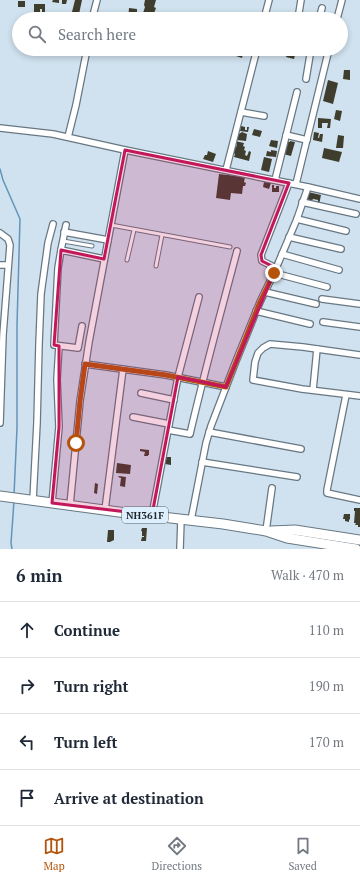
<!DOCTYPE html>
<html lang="en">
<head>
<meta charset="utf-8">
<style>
	body { margin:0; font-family:"PT Serif",serif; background:#f2f2f3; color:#1f2937 }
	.stop { position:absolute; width:12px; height:12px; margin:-9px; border:3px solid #b45309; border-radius:50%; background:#fff }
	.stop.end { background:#b45309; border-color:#fff; box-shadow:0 1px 4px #0008 }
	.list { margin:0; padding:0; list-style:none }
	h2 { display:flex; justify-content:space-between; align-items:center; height:52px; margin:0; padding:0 16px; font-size:17px }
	h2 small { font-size:13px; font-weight:400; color:#747a83 }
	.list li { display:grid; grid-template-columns:26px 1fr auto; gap:12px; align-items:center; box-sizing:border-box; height:56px; padding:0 16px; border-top:1px solid #e0e1e3 }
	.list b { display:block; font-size:15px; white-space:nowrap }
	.list em { font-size:13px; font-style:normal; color:#747a83 }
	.icon { flex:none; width:22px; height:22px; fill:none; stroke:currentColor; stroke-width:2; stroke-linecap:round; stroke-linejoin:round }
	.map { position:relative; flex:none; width:360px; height:549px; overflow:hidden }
	.search { position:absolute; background:#fff; box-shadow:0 2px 6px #0003; left:12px; right:12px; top:12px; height:44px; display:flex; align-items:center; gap:10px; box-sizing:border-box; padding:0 14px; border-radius:22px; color:#747a83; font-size:15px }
	.sheet { height:276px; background:#fff }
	nav { display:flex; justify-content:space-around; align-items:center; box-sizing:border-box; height:56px; border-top:1px solid #e0e1e3; background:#fff; font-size:11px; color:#747a83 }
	nav a { display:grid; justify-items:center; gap:2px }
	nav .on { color:#b45309 }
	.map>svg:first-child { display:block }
</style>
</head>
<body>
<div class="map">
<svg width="360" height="549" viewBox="0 0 360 549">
	<rect width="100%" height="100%" fill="#d0e2ef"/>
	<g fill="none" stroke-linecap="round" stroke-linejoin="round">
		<g stroke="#6195bb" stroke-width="1.5">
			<polyline points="0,169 3,180 20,219 17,325 17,428 14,495"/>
			<polyline points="12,549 11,543 14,501"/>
		</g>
	</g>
	<g fill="#3f3d2d">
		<polygon points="53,0 59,0 59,3 52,2"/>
		<polygon points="62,0 67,0 66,4 62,4"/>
		<polygon points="75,0 82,0 79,14 72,12"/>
		<polygon points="145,0 156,0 154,7 156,8 153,16 143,13 145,7 144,5"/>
		<rect x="18" y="1" width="7" height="6"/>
		<polygon points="34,4 45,4 45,12 42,12 42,9 40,9 40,12 34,12"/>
		<polygon points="129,8 137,9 137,16 134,15 133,19 128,19"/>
		<polygon points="70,16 82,18 81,19 70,19"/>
		<polygon points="235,49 244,49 242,58 233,55"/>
		<polygon points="262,49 271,49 270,52 262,50"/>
		<polygon points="288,49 295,49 294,54 295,55 294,59 286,57 287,54 291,55 292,53 287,51"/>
		<polygon points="344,70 350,70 350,80 343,79"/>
		<polygon points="328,80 338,83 333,104 323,101"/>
		<polygon points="336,110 342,111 340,121 334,119"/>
		<polygon points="318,118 331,119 330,128 327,128 328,123 322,123 322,128 318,128"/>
		<polygon points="241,126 245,127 245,130 247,130 247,127 249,127 248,132 240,131"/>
		<polygon points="254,129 262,131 260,137 252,135"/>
		<polygon points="242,132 247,134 246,141 237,140 237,136 239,136 239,134"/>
		<polygon points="314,132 319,133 318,138 319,138 320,134 323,134 322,142 313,140"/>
		<polygon points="338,135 344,136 343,148 336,148"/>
		<polygon points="271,140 278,141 277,148 269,146"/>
		<polygon points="235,141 244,143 243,146 245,147 244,150 246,151 245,155 247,156 249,151 251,152 249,161 234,157 235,154 233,153 234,150 233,149 234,147 236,147 237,145 235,142"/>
		<polygon points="287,141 290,142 290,141 295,142 291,156 283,154"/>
		<polygon points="324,148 342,152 339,162 322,158"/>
		<polygon points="271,150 277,151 276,157 266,156 267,151 271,152"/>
		<polygon points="208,151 216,154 213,162 203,159 205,155 207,155"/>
		<polygon points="264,157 272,159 269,172 261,170"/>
		<polygon points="219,174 245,177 244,182 246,183 245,186 243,186 242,194 231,193 230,200 216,198"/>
		<polygon points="264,182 271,183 269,189 263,187"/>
		<polygon points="272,185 274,185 274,188 276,188 276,186 279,186 279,192 272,192"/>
		<polygon points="308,192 321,195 319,205 317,205 318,200 313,199 311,202 306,201"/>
		<polygon points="140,449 149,450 149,455 148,455 148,456 144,456 145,452 140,451"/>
		<polygon points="165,457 171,457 171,465 165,464"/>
		<polygon points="117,463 131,465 130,474 116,473"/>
		<polygon points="119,476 126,477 125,487 120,486 121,478 118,477"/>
		<polygon points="95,483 98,484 97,494 94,493"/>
		<polygon points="354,508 360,508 360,527 358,527 358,525 355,525 356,523 354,523 355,511 354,511"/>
		<polygon points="344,514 350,514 350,519 349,520 349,522 345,521 345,519 343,519"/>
		<polygon points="142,528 147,528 146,541 141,541 142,537 144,537 144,536 142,536 142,531 141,531"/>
		<polygon points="108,530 114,530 114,540 110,542 107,542"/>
	</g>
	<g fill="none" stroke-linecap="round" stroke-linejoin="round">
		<defs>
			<g id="service">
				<polyline points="111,225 230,247"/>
				<polyline points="63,241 92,246"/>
				<polyline points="127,260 134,230"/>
				<polyline points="156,266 162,235"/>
			</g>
			<g id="minor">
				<polyline points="92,19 97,0"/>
				<polyline points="264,19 269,0"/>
				<polyline points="298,19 301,0"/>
				<polyline points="319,19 322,8"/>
				<polyline points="337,19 342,0"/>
				<polyline points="315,49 329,52"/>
				<polyline points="306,79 311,49"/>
				<polyline points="241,112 264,116"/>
				<polyline points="0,128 53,134 125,150 308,187 360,199"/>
				<polyline points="286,135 307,140"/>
				<polyline points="68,137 76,105 87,49"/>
				<polyline points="226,170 257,49"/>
				<polyline points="275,180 297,92"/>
				<polyline points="296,184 329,49"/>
				<polyline points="302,202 356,214"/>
				<polyline points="297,219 346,231"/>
				<polyline points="64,232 108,240"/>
				<polyline points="0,233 8,239 10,245 3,335 0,423"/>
				<polyline points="289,237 341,249"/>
				<polyline points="61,250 66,225"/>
				<polyline points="282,254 339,270"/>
				<polyline points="0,265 8,265"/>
				<polyline points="276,268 262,261 261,255 289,183"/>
				<polyline points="274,273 327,287"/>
				<polyline points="265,292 316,304"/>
				<polyline points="322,299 360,304"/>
				<polyline points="256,311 310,324"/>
				<polyline points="323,322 360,327"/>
				<polyline points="82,326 78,348 54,345 58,268 61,250 104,259"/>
				<polyline points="360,355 303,347 270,344 263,348 258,353 255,362 253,380 302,389 360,396"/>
				<polyline points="85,364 166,375 226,387"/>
				<polyline points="313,390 317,349"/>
				<polyline points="141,393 174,400"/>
				<polyline points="346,395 327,490 327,493 360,500"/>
				<polyline points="133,417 169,424"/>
				<path d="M168,430L190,434C204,373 221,312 237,251"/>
				<polyline points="209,432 301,449"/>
				<polyline points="202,462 297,477"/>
				<polyline points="33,500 37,423 39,344 41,294 48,243 53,224"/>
				<polyline points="52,503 59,427 57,379 59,346"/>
				<polyline points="70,505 80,401 89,342 125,150"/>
				<polyline points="105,510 123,369"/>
				<polyline points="152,515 178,377 199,297"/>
				<polyline points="191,520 206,443 211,426 236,361 260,302 274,273 297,219 308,187"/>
				<polyline points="266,531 272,488"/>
				<polyline points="180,549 181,519"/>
			</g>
			<g id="trunk">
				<polyline points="0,496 119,512 223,524 266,531 287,538 356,549"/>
				<polyline points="271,531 295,530 360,540"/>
			</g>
		</defs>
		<use href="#service" stroke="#677783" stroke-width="5"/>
		<use href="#minor" stroke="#677783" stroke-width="8"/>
		<use href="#trunk" stroke="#677783" stroke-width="11"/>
		<use href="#service" stroke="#fff" stroke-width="3"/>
		<use href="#minor" stroke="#fff" stroke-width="5.5"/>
		<use href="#trunk" stroke="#fff" stroke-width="9"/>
	</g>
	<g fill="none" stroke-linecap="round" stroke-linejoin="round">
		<polyline stroke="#b45309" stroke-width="5" points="76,443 80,401 85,364 166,375 226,387 260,302 274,273"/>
	</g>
	<path fill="#c2185b" fill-opacity="0.2" stroke="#c2185b" stroke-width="3" stroke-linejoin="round" d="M125,150L289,183L261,255L262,261L276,268L226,387L178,377L152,515L52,503L59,427V346L54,345L61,250L104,259Z"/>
	<g text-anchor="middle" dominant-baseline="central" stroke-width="4" stroke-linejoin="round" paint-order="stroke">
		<rect fill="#ddeffc" stroke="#576168" stroke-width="1" x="122" y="507" width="46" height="16" rx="3"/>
		<g font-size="10" font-weight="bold" fill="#1e2429">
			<text x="145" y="515">NH361F</text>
		</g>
	</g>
</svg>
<div class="stop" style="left:76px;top:443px"></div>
<div class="stop end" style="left:274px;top:273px"></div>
<div class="search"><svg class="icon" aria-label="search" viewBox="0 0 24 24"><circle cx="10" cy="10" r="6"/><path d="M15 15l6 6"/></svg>Search here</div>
</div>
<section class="sheet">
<h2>6 min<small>Walk · 470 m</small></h2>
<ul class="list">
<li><svg class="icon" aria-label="ahead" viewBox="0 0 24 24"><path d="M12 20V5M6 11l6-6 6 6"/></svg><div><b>Continue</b></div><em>110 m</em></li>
<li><svg class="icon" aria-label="right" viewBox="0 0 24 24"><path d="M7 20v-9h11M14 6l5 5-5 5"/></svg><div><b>Turn right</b></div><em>190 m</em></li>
<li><svg class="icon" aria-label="left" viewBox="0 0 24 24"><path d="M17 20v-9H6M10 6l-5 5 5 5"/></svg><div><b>Turn left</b></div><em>170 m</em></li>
<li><svg class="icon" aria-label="arrive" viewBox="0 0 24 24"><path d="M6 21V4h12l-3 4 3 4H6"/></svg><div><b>Arrive at destination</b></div></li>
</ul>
</section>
<nav>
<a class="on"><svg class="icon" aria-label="map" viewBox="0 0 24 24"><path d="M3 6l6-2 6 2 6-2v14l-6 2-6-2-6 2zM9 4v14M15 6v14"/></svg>Map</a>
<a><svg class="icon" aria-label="directions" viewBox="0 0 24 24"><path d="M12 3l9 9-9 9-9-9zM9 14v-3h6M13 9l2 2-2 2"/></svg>Directions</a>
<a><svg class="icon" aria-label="saved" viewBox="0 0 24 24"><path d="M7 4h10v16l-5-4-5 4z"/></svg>Saved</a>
</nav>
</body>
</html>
